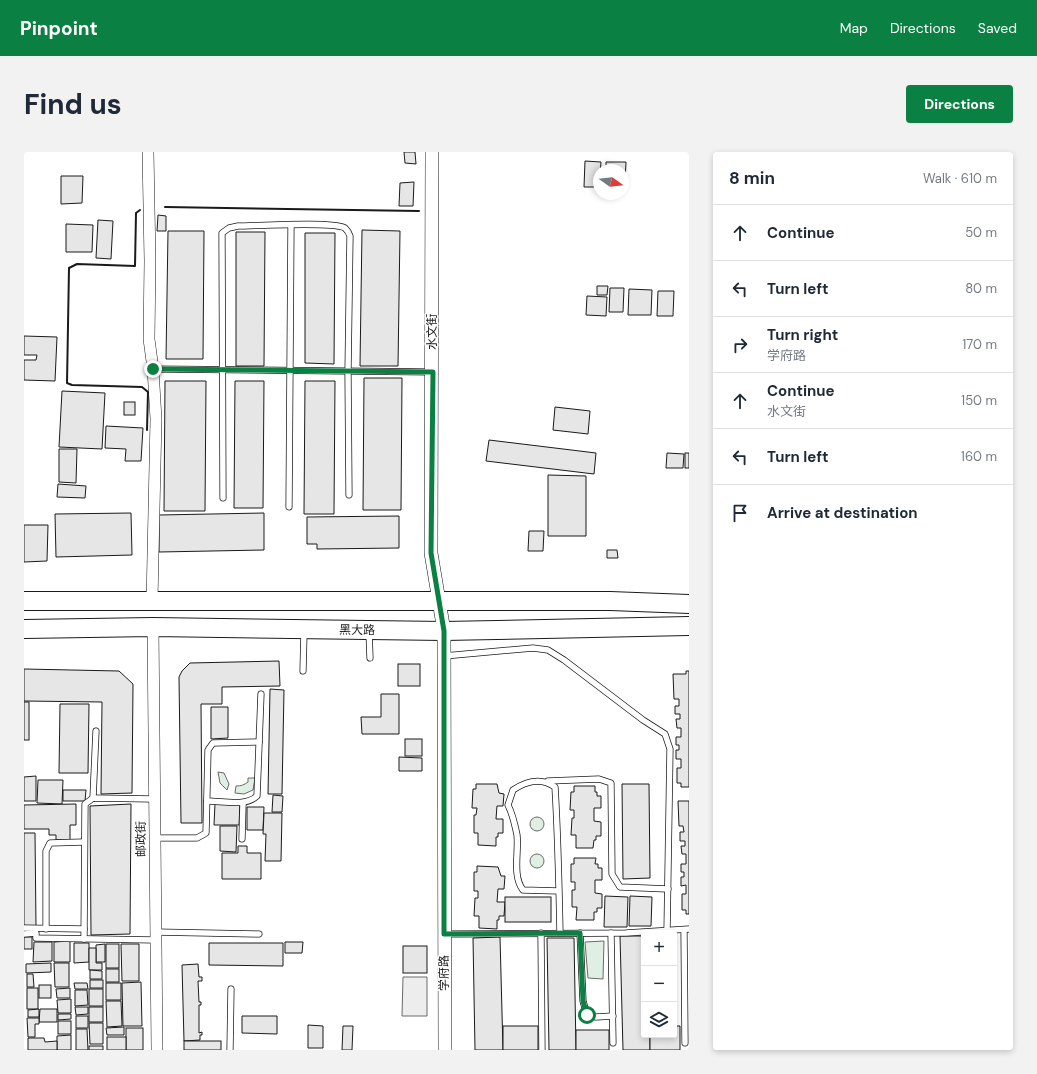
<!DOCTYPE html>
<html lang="en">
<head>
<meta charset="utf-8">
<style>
	body { margin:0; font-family:"DM Sans","Noto Sans SC",sans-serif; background:#f2f2f3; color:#1f2937 }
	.controls { position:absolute; right:12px; bottom:12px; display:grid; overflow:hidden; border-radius:4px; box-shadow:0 2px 6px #0003 }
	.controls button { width:36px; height:36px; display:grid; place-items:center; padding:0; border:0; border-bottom:1px solid #e0e1e3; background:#fff; color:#1f2937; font:20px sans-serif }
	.compass { position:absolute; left:569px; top:12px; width:36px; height:36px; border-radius:50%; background:#fff; box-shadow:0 2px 6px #0003; rotate:105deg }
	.stop { position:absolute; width:12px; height:12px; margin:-9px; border:3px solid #0b8043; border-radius:50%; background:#fff }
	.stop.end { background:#0b8043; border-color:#fff; box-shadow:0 1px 4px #0008 }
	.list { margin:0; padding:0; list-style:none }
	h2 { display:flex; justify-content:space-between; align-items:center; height:52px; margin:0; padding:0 16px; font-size:17px }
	h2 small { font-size:13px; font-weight:400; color:#747a83 }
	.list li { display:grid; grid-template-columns:26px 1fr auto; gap:12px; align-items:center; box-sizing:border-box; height:56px; padding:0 16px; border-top:1px solid #e0e1e3 }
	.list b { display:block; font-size:15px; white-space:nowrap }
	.list p { margin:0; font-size:13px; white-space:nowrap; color:#747a83 }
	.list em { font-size:13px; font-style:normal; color:#747a83 }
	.icon { flex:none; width:22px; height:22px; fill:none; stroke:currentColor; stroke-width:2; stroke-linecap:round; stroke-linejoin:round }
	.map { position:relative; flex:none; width:665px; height:898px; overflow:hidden; border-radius:4px }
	header { display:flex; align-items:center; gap:24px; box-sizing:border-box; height:56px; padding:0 20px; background:#0b8043; color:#fff }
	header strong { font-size:19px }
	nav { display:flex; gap:22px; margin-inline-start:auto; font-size:14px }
	.intro { display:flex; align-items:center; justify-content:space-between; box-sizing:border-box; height:96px; padding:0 24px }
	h1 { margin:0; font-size:28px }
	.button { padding:10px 18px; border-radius:4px; background:#0b8043; color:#fff; font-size:14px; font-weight:700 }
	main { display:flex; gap:24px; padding:0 24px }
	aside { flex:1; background:#fff; border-radius:4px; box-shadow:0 2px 6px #0003 }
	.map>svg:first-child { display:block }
</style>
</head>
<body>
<header>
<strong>Pinpoint</strong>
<nav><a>Map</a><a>Directions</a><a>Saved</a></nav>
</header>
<div class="intro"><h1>Find us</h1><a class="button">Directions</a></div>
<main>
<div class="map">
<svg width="665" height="898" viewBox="0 0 665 898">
	<rect width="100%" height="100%" fill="#fff"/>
	<g fill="#e0efe3" stroke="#6a6a6a">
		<polygon points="194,620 200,621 205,632 203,638 196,631"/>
		<path d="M224,626H231L229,638L220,642L211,641L212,634C217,634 220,633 224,630Z"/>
		<circle cx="513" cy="672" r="7"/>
		<circle cx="513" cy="709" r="7"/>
		<polygon points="580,789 579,827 564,826 561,790"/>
	</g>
	<polygon fill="#ededed" stroke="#6a6a6a" points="379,825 403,825 403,864 378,864"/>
	<g fill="#e6e6e6" stroke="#1a1a1a">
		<polygon points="380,0 391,0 392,12 381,11"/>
		<polygon points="561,9 577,10 575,35 560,35"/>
		<polygon points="582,10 602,10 601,32 599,32 599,18 582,18"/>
		<polygon points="37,24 59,24 58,51 37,52"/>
		<polygon points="390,30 389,54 375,54 376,31"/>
		<polygon points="134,63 142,64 142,79 133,79"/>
		<polygon points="74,68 89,69 87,107 72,106"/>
		<polygon points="42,72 69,73 68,100 42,100"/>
		<polygon points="338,78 376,79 374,214 336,214"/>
		<polygon points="144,79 180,79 179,207 142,207"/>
		<polygon points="212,80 241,80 240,214 212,214"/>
		<polygon points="281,81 311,81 310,212 281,211"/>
		<polygon points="573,134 584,134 583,143 573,143"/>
		<polygon points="586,136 600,136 599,160 585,160"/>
		<polygon points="605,137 628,138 627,163 604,163"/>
		<polygon points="634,139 650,139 649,164 633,164"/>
		<polygon points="563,144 583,145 582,164 562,163"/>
		<polygon points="0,184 33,185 31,229 0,228 0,208 12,208 13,203 0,203"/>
		<polygon points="340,226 378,226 377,358 339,358"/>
		<polygon points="141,229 182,229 181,359 140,359"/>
		<polygon points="211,229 240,229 239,356 210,356"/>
		<polygon points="281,229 311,229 310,362 280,362"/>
		<polygon points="38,239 81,241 78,297 35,295"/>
		<rect x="100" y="250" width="11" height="13"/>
		<polygon points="531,255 566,259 564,282 529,278"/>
		<polygon points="82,274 119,276 117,309 101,309 102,297 81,296"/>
		<polygon points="465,288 572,301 570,322 462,309"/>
		<polygon points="35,297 53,297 52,331 35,330"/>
		<polygon points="643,301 660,302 659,316 642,316"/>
		<rect x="661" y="301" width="4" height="15"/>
		<polygon points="524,323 562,324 562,384 524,384"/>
		<polygon points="34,332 62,334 61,346 33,345"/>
		<polygon points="107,361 108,403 32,405 31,362"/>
		<polygon points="240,361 240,398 135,400 135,363"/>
		<polygon points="375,364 375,396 293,397 293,392 283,392 283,365"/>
		<polygon points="0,373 24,373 23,409 0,410"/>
		<polygon points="505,379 520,379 519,399 504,399"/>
		<polygon points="583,398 593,398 594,406 583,406"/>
		<polygon points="255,509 256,534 198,535 198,552 177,552 178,671 157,671 155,525 158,519 166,511"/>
		<rect x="374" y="512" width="22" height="22"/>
		<polygon points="0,517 95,519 109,532 108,641 77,642 78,550 0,549"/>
		<polygon points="662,519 665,519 665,635 657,635 657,631 653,631 653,616 657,616 657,607 652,607 652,598 655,598 655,593 652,593 652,585 657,585 657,576 653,576 652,567 656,567 656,562 651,562 651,554 655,554 655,547 650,547 649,522 662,522"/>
		<polygon points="246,537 260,538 258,642 244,642"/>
		<polygon points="357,542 375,542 375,582 338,582 337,565 357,565"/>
		<rect x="0" y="550" width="5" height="38"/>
		<polygon points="36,552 65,552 64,621 35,621"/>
		<polygon points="187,555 204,555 204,586 187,587"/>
		<rect x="381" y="587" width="17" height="17"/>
		<polygon points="375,605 398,606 398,619 375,619"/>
		<polygon points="12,624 12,649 0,649 0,625"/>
		<polygon points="14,628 39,628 38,652 13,651"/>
		<polygon points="452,632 473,632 475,641 480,642 479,654 473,654 472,667 479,667 479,681 474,681 474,685 472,685 472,694 454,693 454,681 450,681 450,663 452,663 453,656 448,656 449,637 452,637"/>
		<polygon points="598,632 625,632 626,726 599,727"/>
		<polygon points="550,634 571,634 571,640 573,640 573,644 577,644 577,656 570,656 570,669 577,670 577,684 572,684 572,688 570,688 569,696 552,696 552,683 547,683 548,666 550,666 550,658 546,658 547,640 550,640"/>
		<polygon points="39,638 62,638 61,649 39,649"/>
		<polygon points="249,643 259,644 258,660 248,660"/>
		<polygon points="654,649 665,649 665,762 662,762 662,758 658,758 658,742 662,742 662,733 657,734 657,725 660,725 660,720 657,720 657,712 662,712 662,702 658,702 657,694 661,694 661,689 656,689 656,680 660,680 659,674 655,674"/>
		<polygon points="52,652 52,673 46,673 46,688 32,688 32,683 25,683 25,677 0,677 0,653"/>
		<polygon points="107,652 106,782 67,783 66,654"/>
		<polygon points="191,652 216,652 215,673 190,673"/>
		<polygon points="223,655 240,655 239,678 223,678"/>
		<polygon points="240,661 258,661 257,709 241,709 242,682 239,682"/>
		<polygon points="196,674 213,674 212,700 196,699"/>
		<polygon points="0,681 11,681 12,774 0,774"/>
		<polygon points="214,694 223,694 223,701 237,701 237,727 198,727 198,701 214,701"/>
		<polygon points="550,706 572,706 571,712 574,712 574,716 578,716 578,728 571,728 571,741 578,742 578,756 573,756 573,760 570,760 570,768 552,768 553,755 548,755 548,738 551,738 551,730 547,730 547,712 550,712"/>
		<polygon points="453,714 474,715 477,724 481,724 480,737 474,737 473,750 481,750 480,764 475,764 475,768 473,768 473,777 455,776 455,764 450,764 451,746 454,746 454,739 450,739 450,720 453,720"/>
		<polygon points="581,744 604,745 603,775 580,775"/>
		<polygon points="606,744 628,745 627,774 605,774"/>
		<rect x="481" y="745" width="46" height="25"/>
		<polygon points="596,784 620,784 620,883 626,883 626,898 599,898"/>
		<rect x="0" y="785" width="8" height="12"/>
		<polygon points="476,785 479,898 451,898 449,786"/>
		<polygon points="523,786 550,786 552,898 525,898"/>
		<polygon points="46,789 46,810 30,810 30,790"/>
		<polygon points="10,790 28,790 28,809 9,810"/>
		<polygon points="261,790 279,790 278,801 261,801"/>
		<polygon points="50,791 65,791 65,810 50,811"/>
		<polygon points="185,791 259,791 259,814 185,813"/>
		<polygon points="81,792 81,810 72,810 72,793"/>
		<rect x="82" y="792" width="13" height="24"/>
		<polygon points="97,792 115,792 115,829 98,829"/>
		<rect x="379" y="794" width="24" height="27"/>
		<polygon points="65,796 72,796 72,811 78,811 78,818 65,818"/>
		<polygon points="27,811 27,820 2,821 2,812"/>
		<polygon points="30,811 45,811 45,835 31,835"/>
		<polygon points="174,812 175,825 178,825 178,829 174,829 175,850 177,850 177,853 175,853 175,881 178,880 178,883 176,883 176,888 160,889 158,813"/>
		<rect x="82" y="817" width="13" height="13"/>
		<polygon points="66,818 78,819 78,827 66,827"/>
		<polygon points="3,822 9,822 10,835 3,835"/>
		<rect x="66" y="828" width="13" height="8"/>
		<polygon points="117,830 118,874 99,874 98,831"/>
		<polygon points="50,831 63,831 64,837 51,837"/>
		<rect x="82" y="831" width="15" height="17"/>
		<rect x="15" y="833" width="12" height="13"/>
		<rect x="3" y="836" width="11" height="21"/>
		<polygon points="46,836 46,846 33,846 32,837"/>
		<rect x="65" y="837" width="14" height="17"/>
		<polygon points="51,838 63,838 64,853 51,854"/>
		<polygon points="47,847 47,861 34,861 33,848"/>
		<polygon points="82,849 97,849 98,874 83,875"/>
		<polygon points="51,855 64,855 64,862 52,863"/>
		<rect x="65" y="855" width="14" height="15"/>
		<polygon points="15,857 15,865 4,865 4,858"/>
		<polygon points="16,857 33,857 33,870 15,870"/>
		<polygon points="34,862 47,862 47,867 34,868"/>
		<rect x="52" y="864" width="12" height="12"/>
		<polygon points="218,864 253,864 253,882 218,881"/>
		<polygon points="3,866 15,866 15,872 11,872 11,885 4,885"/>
		<rect x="34" y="869" width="13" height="13"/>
		<polygon points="65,871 79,871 79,892 66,892"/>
		<polygon points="284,873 299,874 299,896 284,896"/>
		<polygon points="319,874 329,874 328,898 318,898"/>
		<rect x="479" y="874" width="35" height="24"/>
		<polygon points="650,874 656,874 656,898 626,898 626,883 650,883"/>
		<polygon points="100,875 100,883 83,883 82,876"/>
		<rect x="102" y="876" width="17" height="22"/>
		<polygon points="52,877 63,877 64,898 52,898"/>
		<rect x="552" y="878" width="33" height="20"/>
		<polygon points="47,883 47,898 33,898 33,884"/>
		<rect x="83" y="885" width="19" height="13"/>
		<polygon points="4,886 20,886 21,890 33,889 33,898 4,898"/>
		<rect x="160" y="889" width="37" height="9"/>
		<rect x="65" y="894" width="14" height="4"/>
	</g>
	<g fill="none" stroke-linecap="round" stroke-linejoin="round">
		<defs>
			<g id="service">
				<polyline points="129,217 408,220"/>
				<path d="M199,346L198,81L205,76L214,74C232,74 310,69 321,76C323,78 325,81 326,84L324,220L325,343"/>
				<polyline points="265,355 267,73"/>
				<polyline points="345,480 346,506"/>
				<polyline points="420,504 509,496 524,498 540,508 619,568 641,582 646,597 643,780"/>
				<polyline points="279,519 280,480"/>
				<polyline points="524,629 575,627 587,631 588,722 596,735 644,737"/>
				<polyline points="69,646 72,579"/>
				<path d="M183,649C199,649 221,655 233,644L237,542"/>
				<polyline points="130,686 173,686 182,681 184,598 189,591 235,590"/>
				<polyline points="218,687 219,651"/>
				<path d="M535,739L499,738C488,724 495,700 493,683C491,673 489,663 484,653L489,638C503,629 517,625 531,635C534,684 535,732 536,781"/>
				<polyline points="0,776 60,777"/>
				<polyline points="22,777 22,699 26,691 60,690"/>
				<polyline points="660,778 661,891"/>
				<polyline points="131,780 235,782"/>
				<polyline points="517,781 518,898"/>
				<polyline points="556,781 559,849 563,863 572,865 589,864"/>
				<polyline points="587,781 589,891"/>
				<polyline points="0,782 12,781 12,786 131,788"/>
				<polyline points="420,782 602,781 665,777"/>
				<polyline points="60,787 61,652 69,646 129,647"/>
				<polyline points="206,898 207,837"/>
			</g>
			<g id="minor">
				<polyline points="124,0 126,109 125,187 129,217 132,267 128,449"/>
				<polyline points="129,475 133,898"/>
			</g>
			<polyline id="tertiary" points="408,0 407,401 420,479 421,898"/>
			<g id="trunk">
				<polyline points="0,449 586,449 665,452"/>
				<polyline points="0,477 129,475 420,479 665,474"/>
			</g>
		</defs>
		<use href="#service" stroke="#1a1a1a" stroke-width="7"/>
		<use href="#minor" stroke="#1a1a1a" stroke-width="12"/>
		<use href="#tertiary" stroke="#1a1a1a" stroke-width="14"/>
		<use href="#trunk" stroke="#1a1a1a" stroke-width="20"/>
		<use href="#service" stroke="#fff" stroke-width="5.5"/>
		<use href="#minor" stroke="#fff" stroke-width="11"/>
		<use href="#tertiary" stroke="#fff" stroke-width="13"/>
		<use href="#trunk" stroke="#fff" stroke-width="18"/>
		<g stroke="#1a1a1a" stroke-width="2">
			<polyline points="141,55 395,59"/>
			<polyline points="116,58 112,61 111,114 53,112 45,116 43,231 48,233 118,235 124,240 123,278"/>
		</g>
	</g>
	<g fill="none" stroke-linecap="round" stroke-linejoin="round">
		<polyline stroke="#0b8043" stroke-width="5" points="129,217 409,220 407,401 420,479 420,782 556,781 559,849 563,863"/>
	</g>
	<g text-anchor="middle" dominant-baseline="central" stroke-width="3" stroke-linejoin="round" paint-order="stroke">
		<g font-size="12" fill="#1a1a1a" stroke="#fff">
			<text transform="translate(408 180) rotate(-90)">水文街</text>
			<text transform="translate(333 478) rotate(1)">黑大路</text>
			<text transform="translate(117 687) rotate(-91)">邮政街</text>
			<text transform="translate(420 821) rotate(-91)">学府路</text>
		</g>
	</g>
</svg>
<div class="controls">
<button>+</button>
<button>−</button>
<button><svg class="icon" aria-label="layers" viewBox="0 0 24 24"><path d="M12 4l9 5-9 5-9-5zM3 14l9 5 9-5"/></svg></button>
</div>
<svg class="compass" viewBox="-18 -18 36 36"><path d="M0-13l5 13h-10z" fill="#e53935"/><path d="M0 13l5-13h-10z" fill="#747a83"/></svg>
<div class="stop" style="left:563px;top:863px"></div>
<div class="stop end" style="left:129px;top:217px"></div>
</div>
<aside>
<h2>8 min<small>Walk · 610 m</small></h2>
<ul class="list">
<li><svg class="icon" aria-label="ahead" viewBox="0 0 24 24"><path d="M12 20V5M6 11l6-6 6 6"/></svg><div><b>Continue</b></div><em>50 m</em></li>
<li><svg class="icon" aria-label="left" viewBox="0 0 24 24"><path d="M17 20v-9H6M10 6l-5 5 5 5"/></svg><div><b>Turn left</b></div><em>80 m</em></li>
<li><svg class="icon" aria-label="right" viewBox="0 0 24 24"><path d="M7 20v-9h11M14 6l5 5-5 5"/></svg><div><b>Turn right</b><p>学府路</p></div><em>170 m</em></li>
<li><svg class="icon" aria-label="ahead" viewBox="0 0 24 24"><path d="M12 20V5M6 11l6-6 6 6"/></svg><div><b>Continue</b><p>水文街</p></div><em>150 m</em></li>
<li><svg class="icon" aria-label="left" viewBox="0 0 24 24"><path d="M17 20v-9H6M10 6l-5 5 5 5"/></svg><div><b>Turn left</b></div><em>160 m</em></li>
<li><svg class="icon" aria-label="arrive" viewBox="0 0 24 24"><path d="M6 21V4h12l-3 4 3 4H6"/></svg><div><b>Arrive at destination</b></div></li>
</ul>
</aside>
</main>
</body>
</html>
